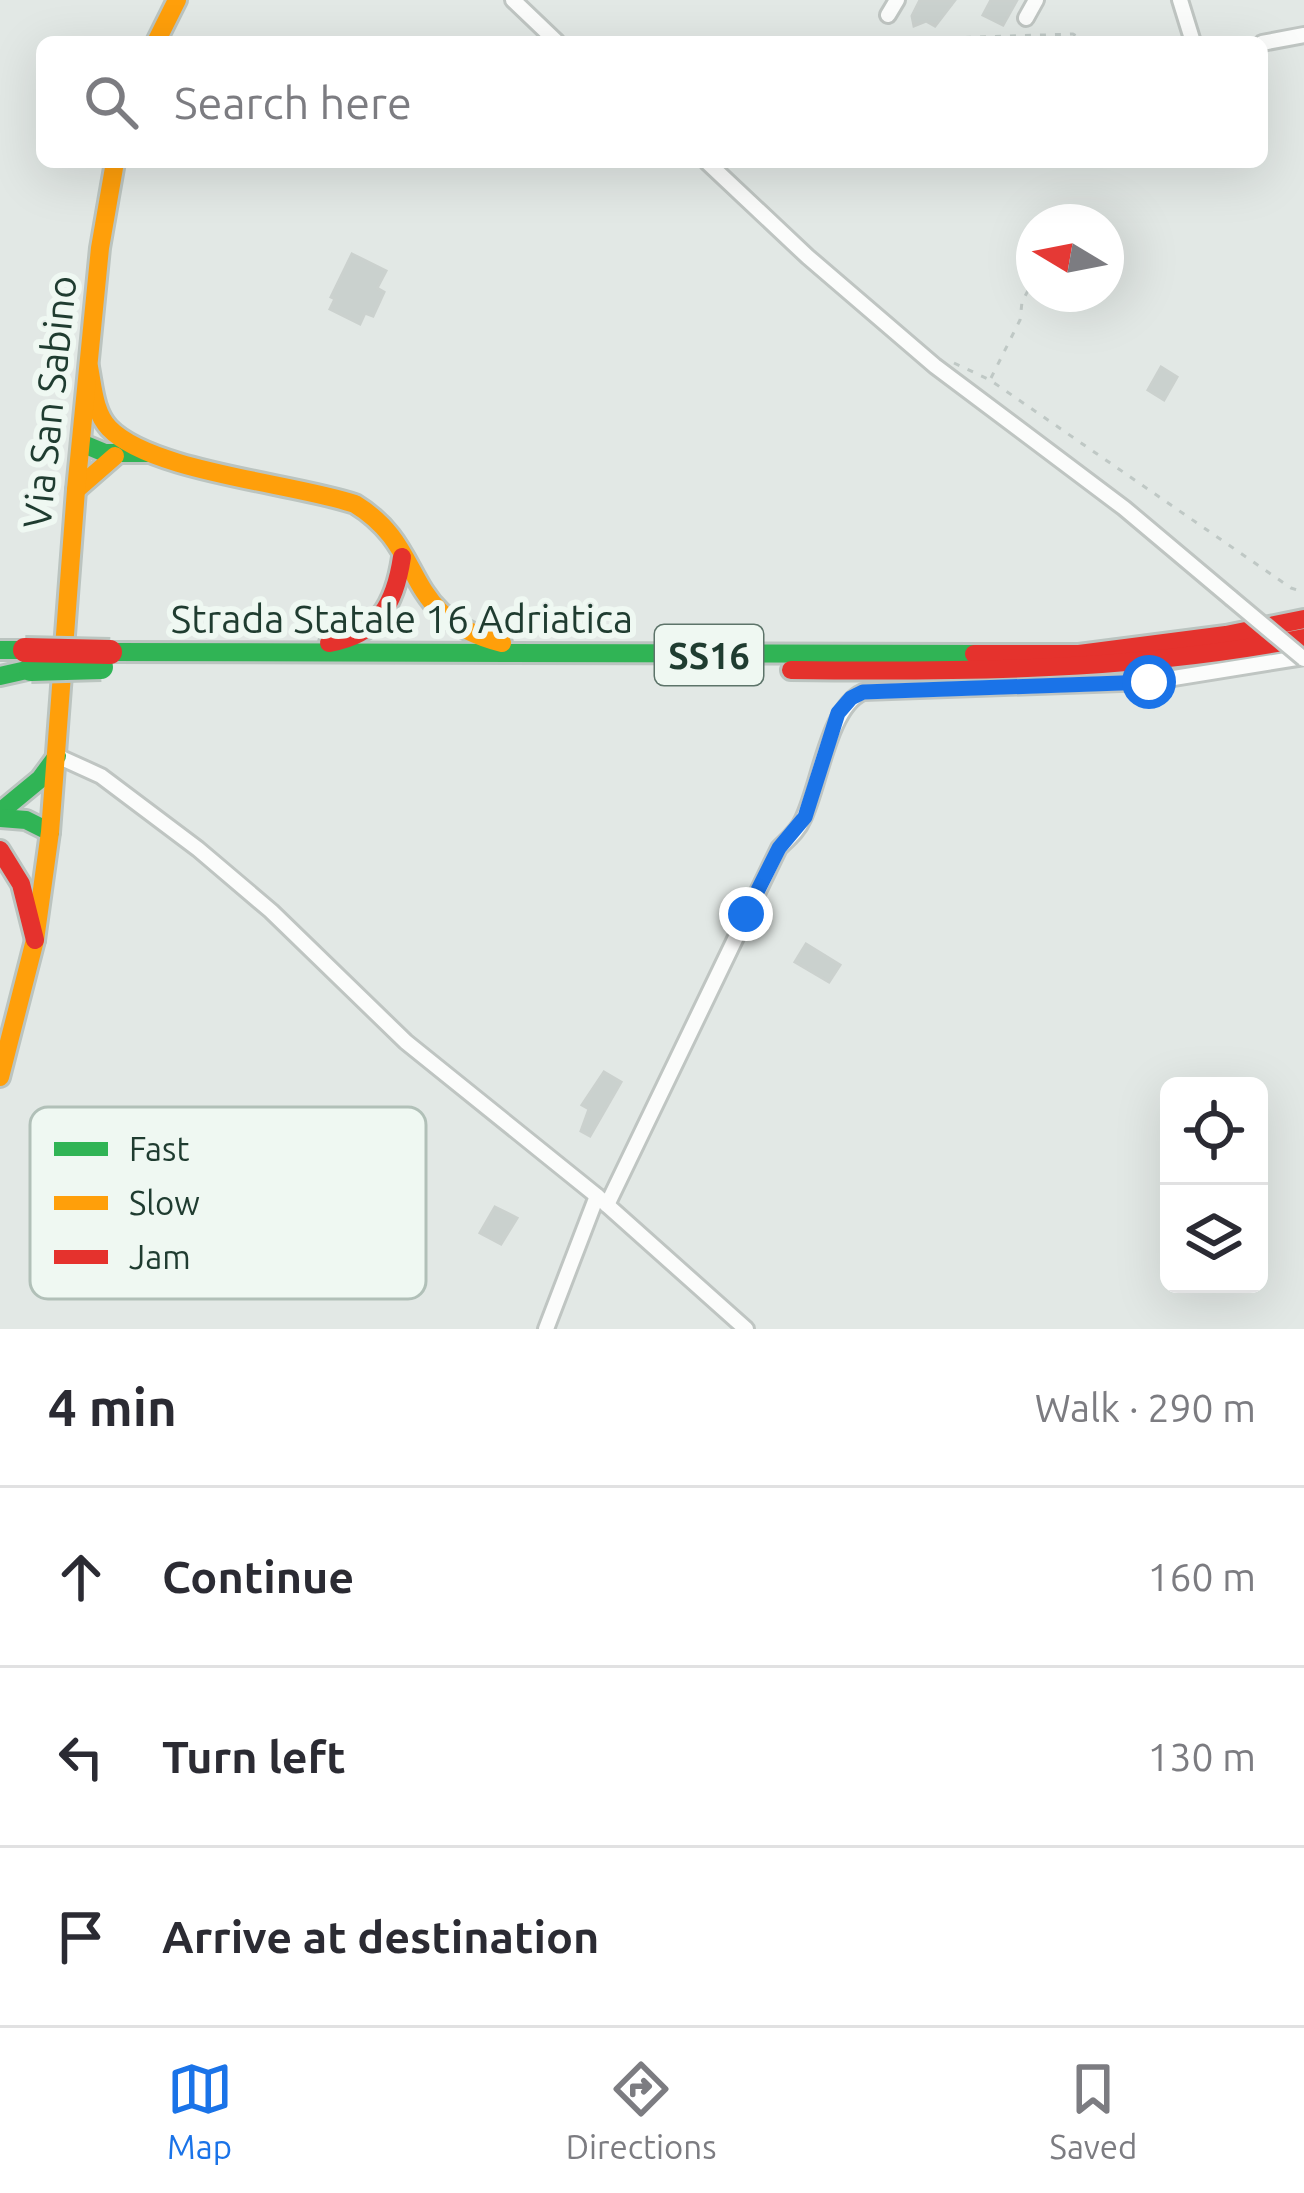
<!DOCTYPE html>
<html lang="en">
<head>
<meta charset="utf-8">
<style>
	body { margin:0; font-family:Ubuntu,sans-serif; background:#f7f7f7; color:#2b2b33 }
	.controls { position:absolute; right:36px; bottom:36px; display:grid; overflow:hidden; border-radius:18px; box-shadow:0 12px 48px #0002 }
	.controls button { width:108px; height:108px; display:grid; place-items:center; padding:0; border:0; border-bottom:3px solid #e1e1e2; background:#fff; color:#2b2b33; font:60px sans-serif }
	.compass { position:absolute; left:1016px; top:204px; width:108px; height:108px; border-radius:50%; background:#fff; box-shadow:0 12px 48px #0002; rotate:280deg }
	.stop { position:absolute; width:36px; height:36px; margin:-27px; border:9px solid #1a73e8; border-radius:50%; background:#fff }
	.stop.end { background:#1a73e8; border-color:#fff; box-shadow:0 3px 12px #0008 }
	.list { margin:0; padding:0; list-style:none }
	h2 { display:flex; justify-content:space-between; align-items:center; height:156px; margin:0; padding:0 48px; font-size:51px }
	h2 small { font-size:39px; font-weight:400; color:#7c7c81 }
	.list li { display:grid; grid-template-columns:78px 1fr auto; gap:36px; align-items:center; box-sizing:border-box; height:180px; padding:0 48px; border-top:3px solid #e1e1e2 }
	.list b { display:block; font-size:45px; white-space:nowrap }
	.list em { font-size:39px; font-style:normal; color:#7c7c81 }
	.icon { flex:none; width:66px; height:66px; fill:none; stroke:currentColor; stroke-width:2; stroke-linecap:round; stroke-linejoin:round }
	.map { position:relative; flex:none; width:1304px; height:1329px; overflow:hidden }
	.search { position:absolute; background:#fff; box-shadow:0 12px 48px #0002; left:36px; right:36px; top:36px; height:132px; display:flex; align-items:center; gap:30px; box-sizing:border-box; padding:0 42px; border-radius:18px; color:#7c7c81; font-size:45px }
	.sheet { height:696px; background:#fff }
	nav { display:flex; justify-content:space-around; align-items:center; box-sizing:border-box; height:168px; border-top:3px solid #e1e1e2; background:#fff; font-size:33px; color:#7c7c81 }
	nav a { display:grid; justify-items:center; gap:6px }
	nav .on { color:#1a73e8 }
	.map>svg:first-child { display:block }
</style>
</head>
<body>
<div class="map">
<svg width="1304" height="1329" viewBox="0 0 1304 1329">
	<rect width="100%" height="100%" fill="#e2e8e5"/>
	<g fill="#cad1ce" stroke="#cbd1ce" stroke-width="3">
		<polygon points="920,0 955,0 935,26 926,21 914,26 912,16"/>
		<polygon points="991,0 1017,0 1003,25 983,15"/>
		<polygon points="352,254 386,271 377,288 384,292 373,316 365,313 360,324 330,309 335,299 331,297"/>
		<polygon points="1161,367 1177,377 1164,400 1148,390"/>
		<polygon points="806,944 840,965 829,982 795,962"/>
		<polygon points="604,1072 621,1082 590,1136 581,1131 589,1109 582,1105"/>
		<polygon points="495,1207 517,1218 501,1244 480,1233"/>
	</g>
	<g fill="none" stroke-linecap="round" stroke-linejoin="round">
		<defs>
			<g id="street">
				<polyline points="513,0 557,42"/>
				<polyline points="1180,0 1193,42"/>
				<polyline points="888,15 897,0"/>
				<polyline points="1026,18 1036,0"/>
				<polyline points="1262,43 1304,35"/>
				<polyline points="707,162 808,257 935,366 1124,508 1231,598"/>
				<polyline points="57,756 101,776 198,849 271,911 406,1042 597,1196 746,1329"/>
				<path d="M607,1205L779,848C788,839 798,831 803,819C820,784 828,708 863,692L1149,682L1304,657"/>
				<polyline points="546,1329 597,1196"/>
			</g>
			<g id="fast">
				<polyline points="81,443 105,453 147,453"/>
				<polyline points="0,650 25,650"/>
				<polyline points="110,652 974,654"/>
				<polyline points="0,676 31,669"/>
				<polyline points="0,812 40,779 57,756"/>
				<polyline points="0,818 26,820 50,832"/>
			</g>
			<g id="slow">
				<polyline points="156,42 177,0"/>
				<path d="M89,367C93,387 94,412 109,428C151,472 293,483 355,504C430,550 398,616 502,643"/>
				<polyline points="76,490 115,456"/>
				<polyline points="0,1077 35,940 50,832 76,490 100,248 115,162"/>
			</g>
			<g id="jam">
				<path d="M329,643C378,635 395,604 402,557"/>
				<polyline points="974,654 1079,654 1226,635 1304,619"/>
				<path d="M791,670C964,672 1134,671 1304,638"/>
				<polyline points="0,850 21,884 35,940"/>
			</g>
		</defs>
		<use href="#street" stroke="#bfc5c2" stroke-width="20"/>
		<use href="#fast" stroke="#bbc4c0" stroke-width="24"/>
		<use href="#slow" stroke="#bbc4c0" stroke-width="24"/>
		<use href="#jam" stroke="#bbc4c0" stroke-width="24"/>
		<g stroke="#bfc8c5" stroke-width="3" stroke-dasharray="6 9" stroke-linecap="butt">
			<polyline points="950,38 1073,34 1086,42"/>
			<polyline points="954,363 990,380 1291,588 1304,592"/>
			<polyline points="991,378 1020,320 1022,302 1034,279"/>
		</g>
		<use href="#street" stroke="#fbfcfb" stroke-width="14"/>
		<use href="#fast" stroke="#30b455" stroke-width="18"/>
		<use href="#slow" stroke="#ff9f0a" stroke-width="18"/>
		<use href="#jam" stroke="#e5322d" stroke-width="18"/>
		<defs>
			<polyline id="street-bridge" points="1231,598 1304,659"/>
			<polyline id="fast-bridge" points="31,669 101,667"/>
			<polyline id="jam-bridge" points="25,650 110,652"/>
		</defs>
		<use href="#street-bridge" stroke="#bfc5c2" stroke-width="20" stroke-linecap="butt"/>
		<use href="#fast-bridge" stroke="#bbc5c0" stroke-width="30" stroke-linecap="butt"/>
		<use href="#jam-bridge" stroke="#bbc5c0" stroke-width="30" stroke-linecap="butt"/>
		<use href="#street-bridge" stroke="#fbfcfb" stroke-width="14"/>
		<use href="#fast-bridge" stroke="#30b455" stroke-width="24"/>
		<use href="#jam-bridge" stroke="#e5322d" stroke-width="24"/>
	</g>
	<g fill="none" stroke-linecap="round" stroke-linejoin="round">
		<polyline stroke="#1a73e8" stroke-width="15" points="746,914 779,848 805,817 838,713 851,698 863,692 1149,682"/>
	</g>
	<g text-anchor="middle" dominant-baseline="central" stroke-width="12" stroke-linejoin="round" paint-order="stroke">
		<rect fill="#eff8f2" stroke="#5d746a" stroke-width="3" x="655" y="625" width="108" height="60" rx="9"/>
		<g font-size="36" font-weight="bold" fill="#1f3c30">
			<text x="709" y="655">SS16</text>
		</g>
		<g font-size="39" fill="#1f3c30" stroke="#eff8f2">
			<text transform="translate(49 402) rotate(-84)">Via San Sabino</text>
			<text x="402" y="618">Strada Statale 16 Adriatica</text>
		</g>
	</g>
	<rect x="30" y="1107" width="396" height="192" rx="18" fill="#eff8f2" stroke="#b1c0b8" stroke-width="3"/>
	<rect x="54" y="1142" width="54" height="14" fill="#30b455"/>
	<rect x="54" y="1196" width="54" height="14" fill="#ff9f0a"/>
	<rect x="54" y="1250" width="54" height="14" fill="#e5322d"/>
	<g font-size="33" fill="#1f3c30">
		<text x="129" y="1161">Fast</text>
		<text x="129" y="1215">Slow</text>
		<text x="129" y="1269">Jam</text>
	</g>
</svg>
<div class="controls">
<button><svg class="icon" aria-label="locate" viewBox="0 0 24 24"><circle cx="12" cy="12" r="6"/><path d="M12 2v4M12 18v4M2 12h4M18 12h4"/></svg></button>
<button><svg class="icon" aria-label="layers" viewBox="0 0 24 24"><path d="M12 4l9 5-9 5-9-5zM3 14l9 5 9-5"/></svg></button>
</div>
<svg class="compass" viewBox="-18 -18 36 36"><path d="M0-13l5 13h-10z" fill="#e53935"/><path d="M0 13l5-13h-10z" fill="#7c7c81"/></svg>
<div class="stop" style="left:1149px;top:682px"></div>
<div class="stop end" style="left:746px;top:914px"></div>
<div class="search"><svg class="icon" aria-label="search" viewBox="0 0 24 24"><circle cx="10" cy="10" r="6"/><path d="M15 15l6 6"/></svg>Search here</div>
</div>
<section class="sheet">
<h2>4 min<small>Walk · 290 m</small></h2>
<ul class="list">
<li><svg class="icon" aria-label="ahead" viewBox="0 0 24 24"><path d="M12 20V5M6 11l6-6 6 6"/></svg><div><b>Continue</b></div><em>160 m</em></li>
<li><svg class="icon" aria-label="left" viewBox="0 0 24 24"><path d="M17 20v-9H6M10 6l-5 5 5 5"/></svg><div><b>Turn left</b></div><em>130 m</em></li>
<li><svg class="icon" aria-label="arrive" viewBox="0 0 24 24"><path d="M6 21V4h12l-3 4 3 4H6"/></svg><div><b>Arrive at destination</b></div></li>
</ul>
</section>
<nav>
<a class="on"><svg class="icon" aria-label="map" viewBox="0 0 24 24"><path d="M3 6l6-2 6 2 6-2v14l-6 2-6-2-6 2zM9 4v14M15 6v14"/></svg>Map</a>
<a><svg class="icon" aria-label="directions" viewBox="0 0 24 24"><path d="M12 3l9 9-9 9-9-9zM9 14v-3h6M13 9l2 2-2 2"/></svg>Directions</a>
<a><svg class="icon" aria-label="saved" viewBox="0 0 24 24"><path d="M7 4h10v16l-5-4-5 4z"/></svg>Saved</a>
</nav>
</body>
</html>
